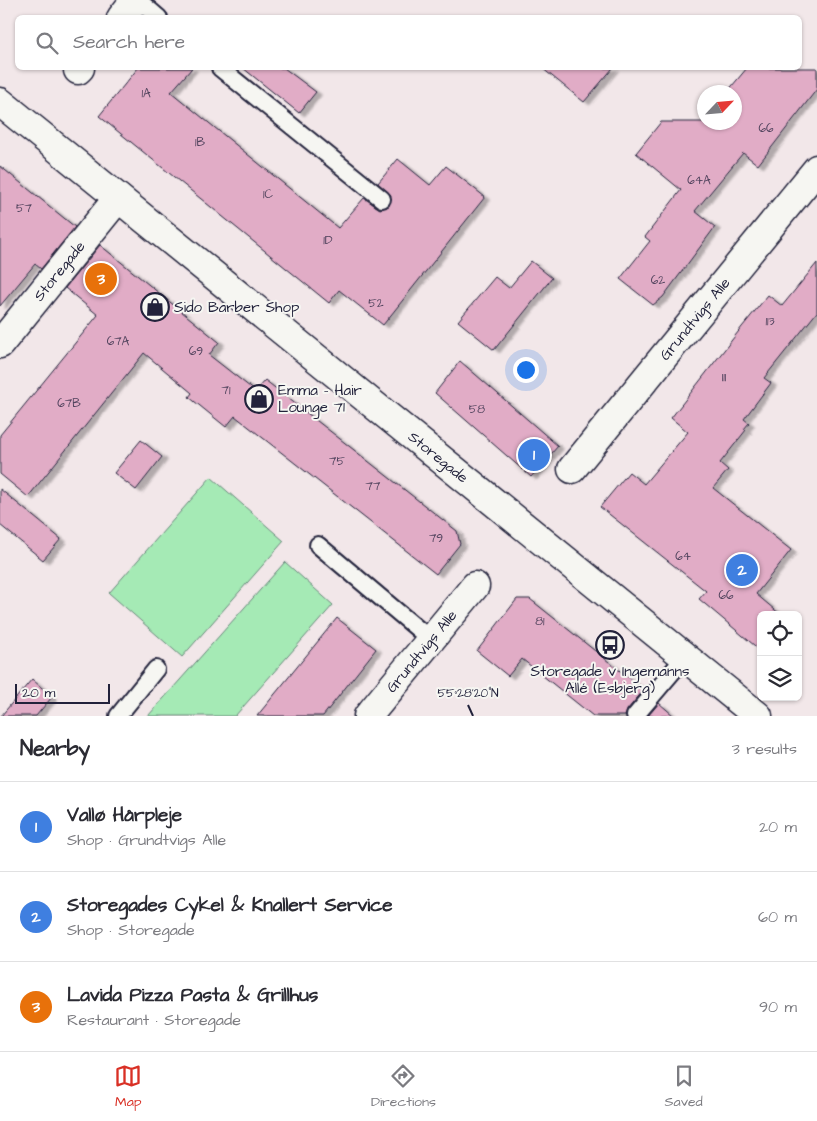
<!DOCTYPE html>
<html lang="en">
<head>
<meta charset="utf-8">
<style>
	body { margin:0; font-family:"Architects Daughter",sans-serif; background:#f2f2f3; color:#2b2b33 }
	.controls { position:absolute; right:15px; bottom:15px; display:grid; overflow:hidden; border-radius:8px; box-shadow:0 1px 4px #0004 }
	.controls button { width:45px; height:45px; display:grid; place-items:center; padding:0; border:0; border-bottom:1px solid #e1e1e2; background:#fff; color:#2b2b33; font:25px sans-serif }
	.compass { position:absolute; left:697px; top:85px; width:45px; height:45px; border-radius:50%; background:#fff; box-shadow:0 1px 4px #0004; rotate:64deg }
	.scale { position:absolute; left:15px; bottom:12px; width:95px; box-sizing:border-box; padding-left:5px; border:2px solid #22223b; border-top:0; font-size:14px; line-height:18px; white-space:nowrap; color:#22223b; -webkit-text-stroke:4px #f6f6f2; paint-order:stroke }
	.you { position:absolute; left:525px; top:369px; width:18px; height:18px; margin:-12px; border:4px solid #fff; border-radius:50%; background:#1a73e8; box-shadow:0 0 0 8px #1a73e833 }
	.badge { display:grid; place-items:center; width:32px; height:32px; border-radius:50%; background:#d93025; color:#fff; font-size:16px; font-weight:700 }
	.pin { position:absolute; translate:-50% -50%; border:2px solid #fff; box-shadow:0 1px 5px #0006 }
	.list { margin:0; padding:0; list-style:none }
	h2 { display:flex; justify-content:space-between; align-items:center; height:65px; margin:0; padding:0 20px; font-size:21px }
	h2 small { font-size:16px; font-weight:400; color:#7c7c81 }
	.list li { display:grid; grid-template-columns:32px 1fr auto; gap:15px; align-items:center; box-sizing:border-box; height:90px; padding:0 20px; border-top:1px solid #e1e1e2 }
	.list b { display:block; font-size:19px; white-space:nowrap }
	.list p { margin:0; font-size:16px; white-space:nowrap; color:#7c7c81 }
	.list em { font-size:16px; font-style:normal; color:#7c7c81 }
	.icon { flex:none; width:28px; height:28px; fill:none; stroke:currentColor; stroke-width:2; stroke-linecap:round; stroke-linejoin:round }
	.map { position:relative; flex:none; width:817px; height:716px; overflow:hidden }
	.search { position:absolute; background:#fff; box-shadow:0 1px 4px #0004; left:15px; right:15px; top:15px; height:55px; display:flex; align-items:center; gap:12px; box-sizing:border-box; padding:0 18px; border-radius:8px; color:#7c7c81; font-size:19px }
	.sheet { height:335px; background:#fff }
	nav { display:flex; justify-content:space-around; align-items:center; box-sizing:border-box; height:70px; border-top:1px solid #e1e1e2; background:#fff; font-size:14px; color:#7c7c81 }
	nav a { display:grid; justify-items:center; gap:2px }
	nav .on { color:#d93025 }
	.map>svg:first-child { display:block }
</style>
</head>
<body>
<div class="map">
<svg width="817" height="716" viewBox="0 0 817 716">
	<defs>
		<filter id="shadow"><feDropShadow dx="5.5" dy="3" stdDeviation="1" flood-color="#0004"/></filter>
	</defs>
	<rect width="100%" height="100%" fill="#f2e7e9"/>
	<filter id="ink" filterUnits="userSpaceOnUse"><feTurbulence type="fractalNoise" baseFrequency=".02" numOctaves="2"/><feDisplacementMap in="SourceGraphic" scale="10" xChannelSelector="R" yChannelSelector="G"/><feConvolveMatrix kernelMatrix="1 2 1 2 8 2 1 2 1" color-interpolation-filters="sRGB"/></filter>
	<g filter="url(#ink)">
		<g fill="#a5eab5" stroke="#648678">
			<polygon points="211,477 284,541 182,657 109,593"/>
			<polygon points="285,562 333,605 235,716 148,716"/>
		</g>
		<g fill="#e1acc6" stroke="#22223b" filter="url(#shadow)">
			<polygon points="138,68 192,68 171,92 338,228 364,198 380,209 389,206 391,195 378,183 398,159 430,185 446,166 485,197 383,325 339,290 329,303 99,116"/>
			<polygon points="243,68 284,68 316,92 299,113"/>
			<polygon points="542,68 613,68 584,102"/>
			<polygon points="747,68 817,68 817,89 758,165 743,153 695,211 715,227 663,297 653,305 620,279 650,241 645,237 681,190 636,153 661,122 734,122 734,92 727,92"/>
			<polygon points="0,166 75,227 41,269 35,264 0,306"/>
			<polygon points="100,245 219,342 209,355 255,391 265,380 457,531 460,544 436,574 235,416 226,427 189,397 192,393 144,353 28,497 0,474 0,435 98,315 65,288"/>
			<polygon points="531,261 552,278 494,350 458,321 495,277 509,288"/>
			<polygon points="817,263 817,312 764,378 771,383 744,419 749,423 744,429 746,430 720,463 728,470 713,488 791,550 756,594 781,615 761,615 761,651 699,599 706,591 600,507 629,472 644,484 688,432 671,418 742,327 768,295 782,306"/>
			<polygon points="460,361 558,446 531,477 435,393"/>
			<polygon points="141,440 162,457 136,490 114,473"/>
			<polygon points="0,489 61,539 43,560 0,525"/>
			<polygon points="517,599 530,599 644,690 627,710 625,716 593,716 522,659 508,676 477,651"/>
			<polygon points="337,618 376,649 323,716 257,716"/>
			<polygon points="32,679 52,697 36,716 1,716"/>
			<polygon points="659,703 674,716 648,716"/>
		</g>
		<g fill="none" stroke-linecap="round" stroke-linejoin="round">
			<defs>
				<g id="service">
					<polyline points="138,0 159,18"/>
					<polyline points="220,68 382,199"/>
					<polyline points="318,545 431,640"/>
					<polyline points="118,716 156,669"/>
					<polyline points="635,716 685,657"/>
				</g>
				<g id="minor">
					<polyline points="121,18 135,0"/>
					<polyline points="78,70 80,68"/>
					<path id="s1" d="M0,344L118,198"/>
					<path id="s2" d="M572,469L817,169"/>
					<path id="s3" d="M368,716L475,586"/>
				</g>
				<g id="tertiary">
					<path id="s4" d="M0,102L758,716"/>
				</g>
			</defs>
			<use href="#service" stroke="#22223b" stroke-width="20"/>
			<use href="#minor" stroke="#22223b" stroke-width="31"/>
			<use href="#tertiary" stroke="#22223b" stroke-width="31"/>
			<use href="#service" stroke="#f6f6f2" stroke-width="16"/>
			<use href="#minor" stroke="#f6f6f2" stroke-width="28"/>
			<use href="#tertiary" stroke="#f6f6f2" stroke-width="28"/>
		</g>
	</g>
	<path fill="none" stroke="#22223b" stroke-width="2" d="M468,705L473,716"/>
	<defs>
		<symbol id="shop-ring" viewBox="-11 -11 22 22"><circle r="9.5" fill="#f6f6f2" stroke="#22223b" stroke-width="1.5"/><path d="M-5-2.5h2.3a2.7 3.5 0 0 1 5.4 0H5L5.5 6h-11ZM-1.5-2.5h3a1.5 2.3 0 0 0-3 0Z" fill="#22223b"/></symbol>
		<symbol id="bus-ring" viewBox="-11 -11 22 22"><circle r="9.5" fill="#f6f6f2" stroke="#22223b" stroke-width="1.5"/><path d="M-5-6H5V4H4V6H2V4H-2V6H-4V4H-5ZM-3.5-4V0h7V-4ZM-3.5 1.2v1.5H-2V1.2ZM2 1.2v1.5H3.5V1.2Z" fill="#22223b"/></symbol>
	</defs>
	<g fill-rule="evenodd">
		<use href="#shop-ring" x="139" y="291" width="32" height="32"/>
		<use href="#shop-ring" x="243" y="383" width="32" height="32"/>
		<use href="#bus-ring" x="594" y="629" width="32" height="32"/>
	</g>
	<g text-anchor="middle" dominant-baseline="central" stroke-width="4" stroke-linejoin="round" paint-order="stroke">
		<g font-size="12" fill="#52445e">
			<text x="146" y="93">1A</text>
			<text x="766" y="128">66</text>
			<text x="200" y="142">1B</text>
			<text x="699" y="180">64A</text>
			<text x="268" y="194">1C</text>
			<text x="24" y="208">57</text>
			<text x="328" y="240">1D</text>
			<text x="658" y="280">62</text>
			<text x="376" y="303">52</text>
			<text x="770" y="321">113</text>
			<text x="118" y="341">67A</text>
			<text x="196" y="351">69</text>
			<text x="724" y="377">111</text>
			<text x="226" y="390">71</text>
			<text x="69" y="403">67B</text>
			<text x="477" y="409">58</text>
			<text x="337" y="461">75</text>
			<text x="373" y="486">77</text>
			<text x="436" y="538">79</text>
			<text x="683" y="556">64</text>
			<text x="726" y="595">66</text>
			<text x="540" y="621">81</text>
		</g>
		<g font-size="15" fill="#22223b" stroke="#f6f6f2">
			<text stroke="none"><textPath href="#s1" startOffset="94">Storegade</textPath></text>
			<text stroke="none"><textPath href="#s2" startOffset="194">Grundtvigs Alle</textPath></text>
			<text stroke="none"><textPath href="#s4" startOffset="564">Storegade</textPath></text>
			<text stroke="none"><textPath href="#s3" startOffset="84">Grundtvigs Alle</textPath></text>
		</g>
		<g font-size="15" fill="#22223b" stroke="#f6f6f2" text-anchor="start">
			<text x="174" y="307">Sido Barber Shop</text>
			<text x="278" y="390">Emma - Hair<tspan x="278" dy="17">Lounge 71</tspan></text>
			<text x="610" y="671" text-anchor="middle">Storegade v Ingemanns<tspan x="610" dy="17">Allé (Esbjerg)</tspan></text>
		</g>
	</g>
	<g font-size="12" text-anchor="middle" fill="#22223b" stroke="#f6f6f2" stroke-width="4" stroke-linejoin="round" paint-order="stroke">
		<text x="468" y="697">55°28'20"N</text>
	</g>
</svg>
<div class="controls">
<button><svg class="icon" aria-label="locate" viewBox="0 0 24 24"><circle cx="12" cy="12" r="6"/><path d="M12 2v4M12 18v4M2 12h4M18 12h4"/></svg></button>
<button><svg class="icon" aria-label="layers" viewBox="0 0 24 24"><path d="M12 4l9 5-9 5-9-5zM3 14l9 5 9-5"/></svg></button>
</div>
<svg class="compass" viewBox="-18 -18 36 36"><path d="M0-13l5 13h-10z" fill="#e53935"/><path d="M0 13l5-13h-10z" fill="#7c7c81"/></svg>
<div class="scale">20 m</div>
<div class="you"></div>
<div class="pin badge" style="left:534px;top:455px;background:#3f7fe0">1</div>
<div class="pin badge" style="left:742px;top:570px;background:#3f7fe0">2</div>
<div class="pin badge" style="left:101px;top:279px;background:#e8710a">3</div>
<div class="search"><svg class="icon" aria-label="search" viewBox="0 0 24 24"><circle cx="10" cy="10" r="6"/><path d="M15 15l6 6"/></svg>Search here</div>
</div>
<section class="sheet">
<h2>Nearby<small>3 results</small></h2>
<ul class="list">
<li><span class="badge" style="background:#3f7fe0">1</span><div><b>Vallø Hårpleje</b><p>Shop · Grundtvigs Alle</p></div><em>20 m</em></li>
<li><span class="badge" style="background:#3f7fe0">2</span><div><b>Storegades Cykel &amp; Knallert Service</b><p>Shop · Storegade</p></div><em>60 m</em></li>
<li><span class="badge" style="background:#e8710a">3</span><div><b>Lavida Pizza Pasta &amp; Grillhus</b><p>Restaurant · Storegade</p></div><em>90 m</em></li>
</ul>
</section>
<nav>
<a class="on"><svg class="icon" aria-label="map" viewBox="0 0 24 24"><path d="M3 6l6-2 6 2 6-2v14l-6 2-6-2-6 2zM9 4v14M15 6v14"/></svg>Map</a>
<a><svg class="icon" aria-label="directions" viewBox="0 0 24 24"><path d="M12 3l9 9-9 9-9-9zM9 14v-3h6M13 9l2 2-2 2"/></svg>Directions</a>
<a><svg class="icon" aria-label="saved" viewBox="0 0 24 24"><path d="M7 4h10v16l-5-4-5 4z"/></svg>Saved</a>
</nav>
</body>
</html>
